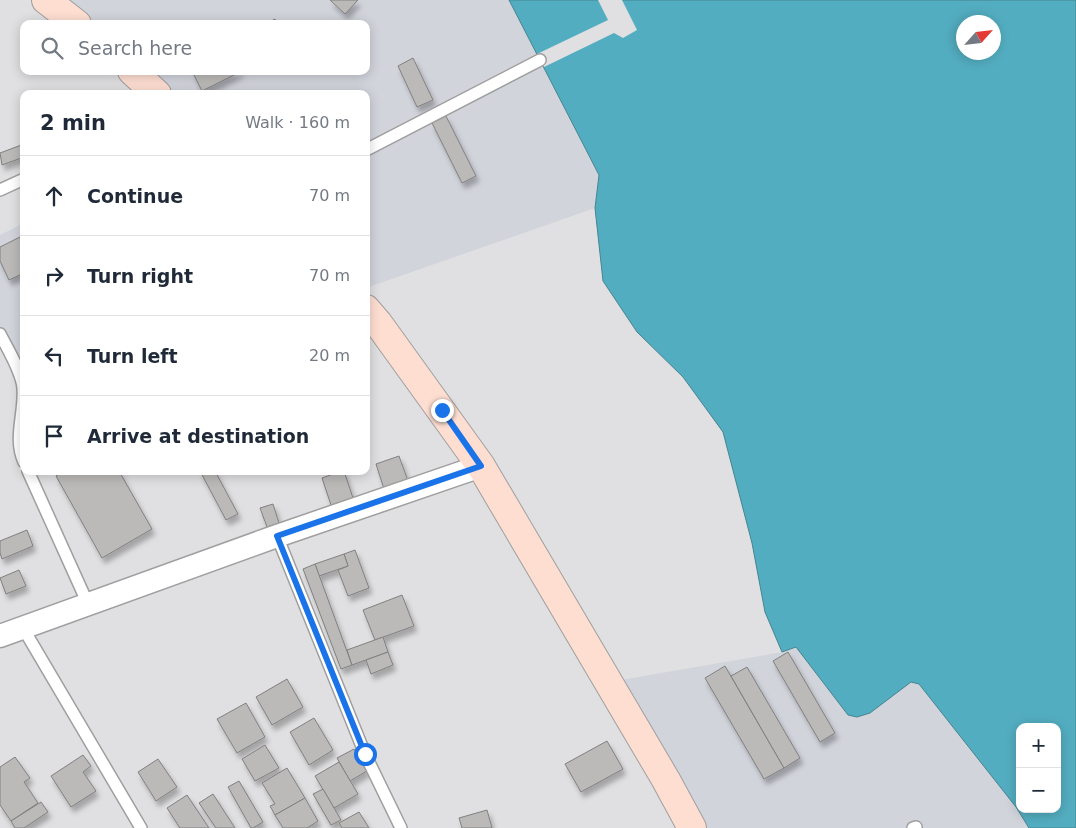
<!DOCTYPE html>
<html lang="en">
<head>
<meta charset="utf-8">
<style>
	body { margin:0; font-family:"DejaVu Sans",sans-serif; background:#f6f6f7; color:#1f2937 }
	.controls { position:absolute; right:15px; bottom:15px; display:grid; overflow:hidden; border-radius:10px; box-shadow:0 2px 12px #0003 }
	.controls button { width:45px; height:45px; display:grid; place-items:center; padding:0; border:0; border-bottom:1px solid #e0e1e3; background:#fff; color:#1f2937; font:25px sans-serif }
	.compass { position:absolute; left:956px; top:15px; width:45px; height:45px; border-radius:50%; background:#fff; box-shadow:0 2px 12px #0003; rotate:63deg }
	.stop { position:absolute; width:15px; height:15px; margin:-11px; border:4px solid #1a73e8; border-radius:50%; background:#fff }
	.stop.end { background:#1a73e8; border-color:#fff; box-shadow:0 1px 5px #0008 }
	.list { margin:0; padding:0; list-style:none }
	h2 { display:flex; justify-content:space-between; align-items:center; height:65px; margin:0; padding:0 20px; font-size:21px }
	h2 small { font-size:16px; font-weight:400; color:#747a83 }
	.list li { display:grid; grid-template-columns:32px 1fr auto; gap:15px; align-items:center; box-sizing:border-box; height:80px; padding:0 20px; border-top:1px solid #e0e1e3 }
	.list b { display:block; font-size:19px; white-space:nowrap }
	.list em { font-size:16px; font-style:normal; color:#747a83 }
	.icon { flex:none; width:28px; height:28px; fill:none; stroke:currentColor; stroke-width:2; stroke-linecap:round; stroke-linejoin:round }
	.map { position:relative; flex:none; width:1076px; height:828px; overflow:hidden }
	.search { position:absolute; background:#fff; box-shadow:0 2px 12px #0003; left:20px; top:20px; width:350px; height:55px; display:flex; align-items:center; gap:12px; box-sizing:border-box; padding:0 18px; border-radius:10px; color:#747a83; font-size:19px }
	.panel { position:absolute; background:#fff; box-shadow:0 2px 12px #0003; left:20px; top:90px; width:350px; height:385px; border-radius:10px }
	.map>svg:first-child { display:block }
</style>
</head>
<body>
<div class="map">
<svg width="1076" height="828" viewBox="0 0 1076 828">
	<defs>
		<filter id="shadow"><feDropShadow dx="3" dy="5.5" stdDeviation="2.5" flood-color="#0004"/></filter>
	</defs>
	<rect width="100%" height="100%" fill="#e0e0e2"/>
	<g fill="#d2d4dc">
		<polygon points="46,0 509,0 599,175 595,208 366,288 366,94 157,94 132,71 366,71 366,24 77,24"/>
		<polygon points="24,223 24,403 23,385 0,334 0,235"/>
		<polygon points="796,647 848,714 903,687 911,682 919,684 1016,807 1029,828 700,828 621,680 782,652"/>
	</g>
	<path fill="#53adc0" stroke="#458491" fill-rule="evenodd" d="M509,0H1076V828H1029L1016,807L919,684L911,682L870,713L857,717L848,715L796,647L782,652L765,612L752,543L723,432L683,377L637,332L603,281L595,208L599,175ZM964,22H994V52H964ZM1020,727H1057V809H1020Z"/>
	<polygon fill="#e0e0e2" points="598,0 622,0 637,30 623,38 614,33 544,67 537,54 608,20"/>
	<g fill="#bbbab9" stroke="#818080" filter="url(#shadow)">
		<polygon points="330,0 358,0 345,14"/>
		<polygon points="275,19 277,24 266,24"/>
		<polygon points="413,58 433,100 417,107 398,66"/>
		<polygon points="192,71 242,71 202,91"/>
		<polygon points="446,116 476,176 462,183 432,123"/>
		<polygon points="24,144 24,157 2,165 0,153"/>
		<polygon points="24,235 24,273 9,280 0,261 0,247"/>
		<polygon points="399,456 408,481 384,489 376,464"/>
		<polygon points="64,471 119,471 152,529 102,558 56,476"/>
		<polygon points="200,471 215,471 238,514 226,520"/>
		<polygon points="341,471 344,471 353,498 331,505 322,478"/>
		<polygon points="273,504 279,523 267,527 260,508"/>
		<polygon points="27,530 33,546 2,559 0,553 0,541"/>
		<polygon points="355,550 369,588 348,596 338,570 348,566 344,554"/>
		<polygon points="344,554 348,566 319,576 315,564"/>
		<polygon points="315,564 352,665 341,669 303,569"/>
		<polygon points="19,570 26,586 6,594 0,578"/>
		<polygon points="402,595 414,626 375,640 363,610"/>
		<polygon points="383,637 388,652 352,665 347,650"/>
		<polygon points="388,652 393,665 371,674 366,660"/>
		<polygon points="788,652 835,733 820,742 773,661"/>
		<polygon points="725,666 784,768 764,779 705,678"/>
		<polygon points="747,667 800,758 784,768 731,676"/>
		<polygon points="287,679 303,707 272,725 256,697"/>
		<polygon points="246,703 265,737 237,753 217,719"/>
		<polygon points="314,718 333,750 309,765 290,732"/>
		<polygon points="607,741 623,769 581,792 565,764"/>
		<polygon points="265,745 279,768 255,781 242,759"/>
		<polygon points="354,749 367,771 350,781 337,758"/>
		<polygon points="83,755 91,766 83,772 96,791 71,807 51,776"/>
		<polygon points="15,757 30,778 24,782 38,803 11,821 0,805 0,767"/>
		<polygon points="158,759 177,787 156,801 138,772"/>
		<polygon points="339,762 358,794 334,808 315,776"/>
		<polygon points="287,768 305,798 275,815 270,806 275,804 262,783"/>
		<polygon points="239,781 263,822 253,828 251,828 228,787"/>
		<polygon points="323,789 341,820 331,825 313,794"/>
		<polygon points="213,794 235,828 216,828 199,803"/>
		<polygon points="187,795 209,828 180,828 167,808"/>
		<polygon points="305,798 318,821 307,828 283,828 275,815"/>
		<polygon points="41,802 48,812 24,828 15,828 11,821"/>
		<polygon points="487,810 492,828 462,828 459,818"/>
		<polygon points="359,812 369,828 342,828 339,823"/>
	</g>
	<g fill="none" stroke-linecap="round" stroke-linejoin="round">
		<defs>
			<g id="lane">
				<polyline points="366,150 540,60"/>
				<polyline points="0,190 24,179"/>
				<path d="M0,334C7,348 22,372 23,388C25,413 13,438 24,462"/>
				<polyline points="28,471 88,604"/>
				<polyline points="277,536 365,754 401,828"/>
				<polyline points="23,628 141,828"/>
				<polyline points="913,828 916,827"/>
			</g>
			<polyline id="street" points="0,636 277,536 481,466"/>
			<g id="secondary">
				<polyline points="46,0 77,24"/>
				<polyline points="132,71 157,94"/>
				<polyline points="366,309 378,323 481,466 666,780 692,828"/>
			</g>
		</defs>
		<use href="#lane" stroke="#9f9fa0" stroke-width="14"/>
		<use href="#street" stroke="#9f9fa0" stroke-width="25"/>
		<use href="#secondary" stroke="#9f9fa0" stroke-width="30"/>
		<use href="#lane" stroke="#fff" stroke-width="11"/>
		<use href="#street" stroke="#fff" stroke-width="22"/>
		<use href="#secondary" stroke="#feded1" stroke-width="28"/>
	</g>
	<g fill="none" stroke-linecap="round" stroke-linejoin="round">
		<polyline stroke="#1a73e8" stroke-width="6" points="365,754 277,536 481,466 442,410"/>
	</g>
</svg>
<div class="controls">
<button>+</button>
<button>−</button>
</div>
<svg class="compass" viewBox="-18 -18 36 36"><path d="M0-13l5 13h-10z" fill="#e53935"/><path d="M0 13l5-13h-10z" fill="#747a83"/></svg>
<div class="stop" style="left:365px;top:754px"></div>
<div class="stop end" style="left:442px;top:410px"></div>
<div class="search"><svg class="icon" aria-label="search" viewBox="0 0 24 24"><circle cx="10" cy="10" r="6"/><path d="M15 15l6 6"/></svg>Search here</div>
<section class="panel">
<h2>2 min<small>Walk · 160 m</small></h2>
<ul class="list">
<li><svg class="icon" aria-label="ahead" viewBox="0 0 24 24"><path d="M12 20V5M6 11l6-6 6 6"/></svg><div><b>Continue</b></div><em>70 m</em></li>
<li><svg class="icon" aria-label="right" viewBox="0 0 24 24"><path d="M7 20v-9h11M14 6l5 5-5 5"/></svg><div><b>Turn right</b></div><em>70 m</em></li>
<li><svg class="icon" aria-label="left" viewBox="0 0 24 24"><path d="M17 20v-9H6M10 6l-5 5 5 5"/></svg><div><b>Turn left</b></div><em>20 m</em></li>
<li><svg class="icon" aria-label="arrive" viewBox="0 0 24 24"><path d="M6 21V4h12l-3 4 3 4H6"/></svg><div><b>Arrive at destination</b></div></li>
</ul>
</section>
</div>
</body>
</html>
